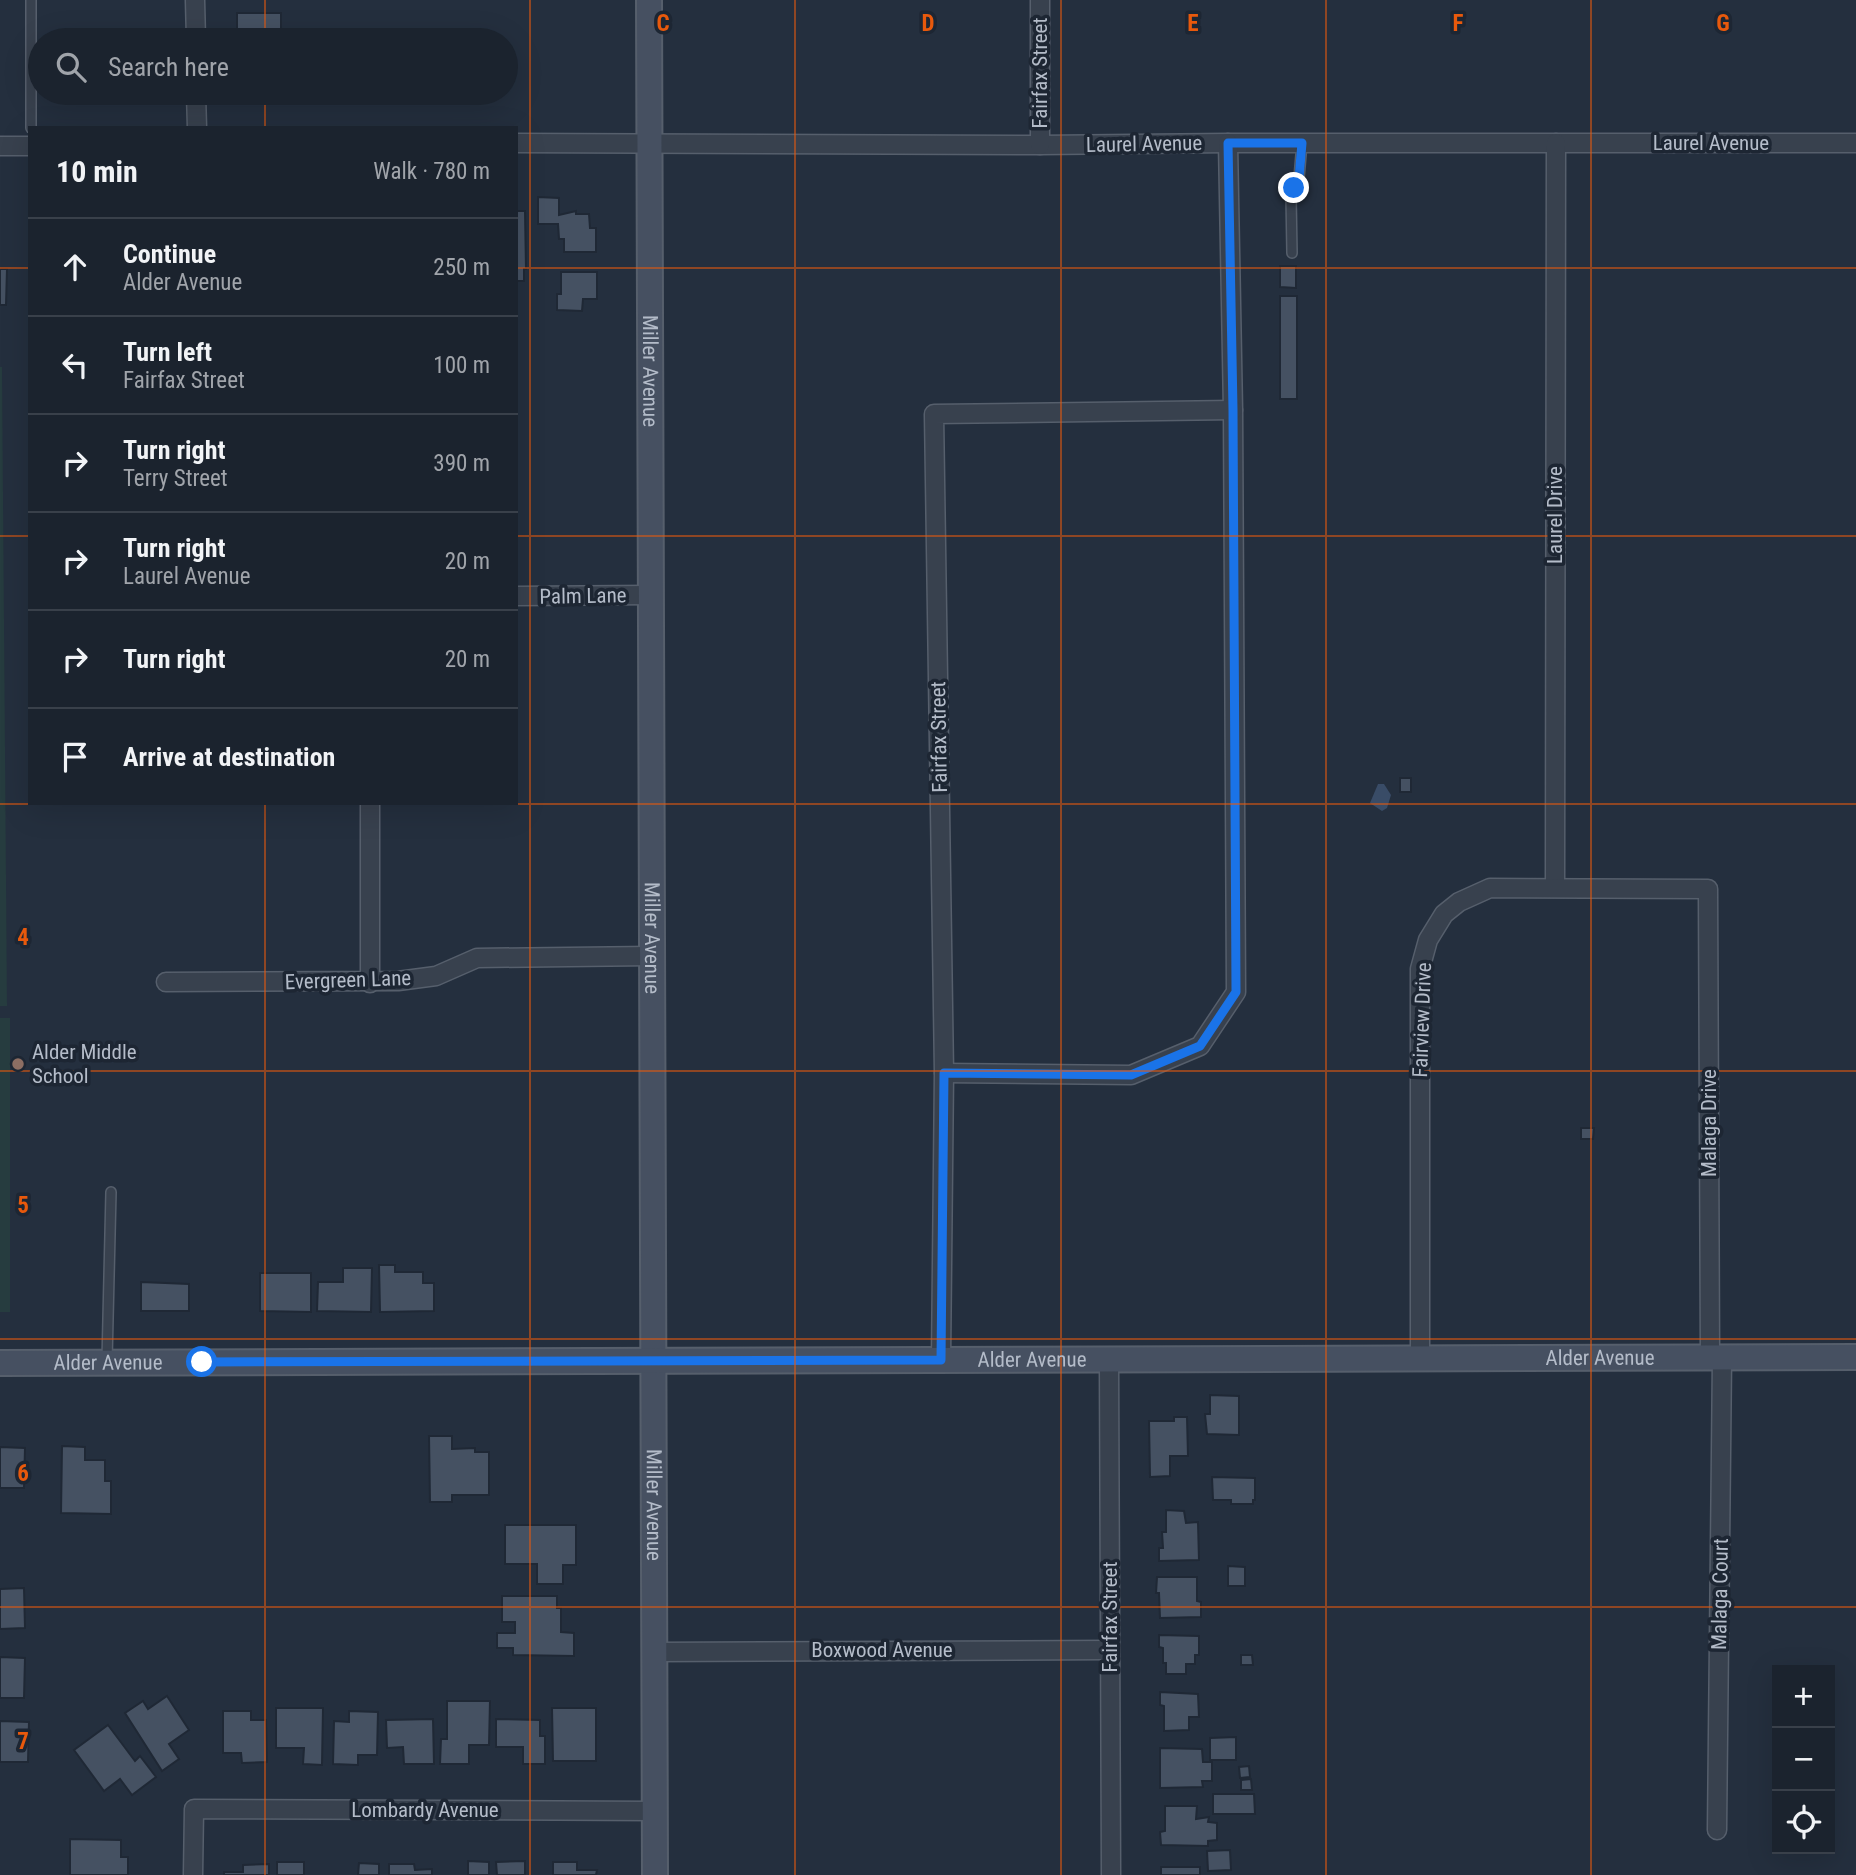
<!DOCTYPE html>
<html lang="en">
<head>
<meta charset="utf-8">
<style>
	body { margin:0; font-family:"Roboto Condensed",sans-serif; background:#282f3a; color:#f1f3f6 }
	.controls { position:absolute; right:21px; bottom:21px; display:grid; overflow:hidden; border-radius:0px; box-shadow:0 7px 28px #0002 }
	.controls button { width:63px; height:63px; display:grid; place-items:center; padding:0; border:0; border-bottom:2px solid #39404a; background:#1b232e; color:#f1f3f6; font:35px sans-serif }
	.stop { position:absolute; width:21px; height:21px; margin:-16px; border:5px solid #1a73e8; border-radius:50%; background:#fff }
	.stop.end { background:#1a73e8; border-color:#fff; box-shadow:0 2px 7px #0008 }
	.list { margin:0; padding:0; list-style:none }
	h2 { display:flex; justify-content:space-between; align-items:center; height:91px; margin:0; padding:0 28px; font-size:30px }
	h2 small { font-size:23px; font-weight:400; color:#a0a4aa }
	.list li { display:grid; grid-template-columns:46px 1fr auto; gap:21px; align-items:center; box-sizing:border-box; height:98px; padding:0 28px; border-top:2px solid #39404a }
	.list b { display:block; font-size:26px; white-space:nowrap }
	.list p { margin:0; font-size:23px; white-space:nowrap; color:#a0a4aa }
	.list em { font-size:23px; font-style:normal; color:#a0a4aa }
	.icon { flex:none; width:38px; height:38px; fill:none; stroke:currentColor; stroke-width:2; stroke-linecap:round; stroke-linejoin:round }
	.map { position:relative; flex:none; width:1856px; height:1875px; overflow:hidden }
	.search { position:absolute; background:#1b232e; box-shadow:0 7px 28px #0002; left:28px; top:28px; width:490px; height:77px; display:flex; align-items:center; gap:18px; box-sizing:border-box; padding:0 24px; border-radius:38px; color:#a0a4aa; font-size:26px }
	.panel { position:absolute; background:#1b232e; box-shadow:0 7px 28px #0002; left:28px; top:126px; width:490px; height:679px; border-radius:0px }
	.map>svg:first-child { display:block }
</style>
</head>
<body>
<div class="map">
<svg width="1856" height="1875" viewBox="0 0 1856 1875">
	<rect width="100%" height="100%" fill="#242f3e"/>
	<g fill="#263c3f">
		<polygon points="0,367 2,367 7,1006 0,1006"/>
		<rect x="0" y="1018" width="10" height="294"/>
	</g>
	<polygon fill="#394c67" points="1378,784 1384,784 1391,795 1387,808 1382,811 1370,803"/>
	<g fill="#455162" stroke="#1f2835" stroke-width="2">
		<rect x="237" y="13" width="44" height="27"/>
		<polygon points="538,197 559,198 559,215 576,211 576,214 589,214 590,228 596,228 596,252 564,252 564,239 559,239 558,224 538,224"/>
		<polygon points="516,211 525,211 526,269 524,269 524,281 516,281"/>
		<polygon points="1280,266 1296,266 1296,288 1280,287"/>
		<polygon points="0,269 7,269 6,305 0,305"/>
		<polygon points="561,272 597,272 597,299 583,299 582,311 557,310 557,294 561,294"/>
		<rect x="1280" y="296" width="17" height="103"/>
		<rect x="1400" y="778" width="11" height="14"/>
		<polygon points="1581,1128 1594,1128 1593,1139 1581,1139"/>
		<polygon points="379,1265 395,1265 395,1272 423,1272 423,1283 434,1283 434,1311 380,1312"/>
		<polygon points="343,1268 372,1268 371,1312 317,1311 318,1282 343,1282"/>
		<polygon points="260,1273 311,1273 311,1312 260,1311"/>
		<polygon points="141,1282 189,1284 189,1311 141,1311"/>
		<polygon points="1210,1395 1239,1396 1239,1435 1207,1434 1205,1414 1210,1414"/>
		<polygon points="1174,1417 1187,1417 1188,1456 1170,1456 1170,1476 1150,1477 1149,1421 1174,1421"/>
		<polygon points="429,1436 452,1436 452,1449 475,1448 475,1452 489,1452 489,1495 452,1495 452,1502 430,1502"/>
		<polygon points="62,1446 85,1447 85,1460 105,1460 105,1481 111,1481 111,1514 61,1513"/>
		<polygon points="0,1447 25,1448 24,1488 0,1488"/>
		<polygon points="1212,1477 1255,1478 1255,1500 1253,1500 1253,1504 1231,1504 1231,1500 1213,1500"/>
		<polygon points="1166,1510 1184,1511 1186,1523 1198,1522 1199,1560 1159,1561 1159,1548 1163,1548 1162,1532 1166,1532"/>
		<polygon points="505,1525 576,1525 576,1565 563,1565 563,1584 537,1584 537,1564 505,1564"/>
		<polygon points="1228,1566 1245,1567 1245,1586 1228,1586"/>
		<polygon points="1157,1577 1197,1577 1197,1601 1201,1602 1201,1617 1160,1618 1159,1593 1156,1593"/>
		<polygon points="24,1588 25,1628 0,1629 0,1589"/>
		<polygon points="502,1596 557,1596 557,1608 561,1608 561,1632 574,1633 574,1656 513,1655 513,1648 497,1648 497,1633 515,1633 515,1622 502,1622"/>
		<polygon points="1159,1635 1199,1636 1199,1655 1195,1655 1195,1664 1186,1664 1186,1674 1166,1674 1166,1663 1163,1663 1163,1648 1159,1647"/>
		<polygon points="1241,1655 1252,1655 1253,1665 1241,1665"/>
		<polygon points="0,1657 25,1658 24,1698 0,1698"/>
		<polygon points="1160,1692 1198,1694 1199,1717 1189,1717 1189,1730 1164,1731 1164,1706 1160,1705"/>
		<polygon points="167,1696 189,1730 169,1744 179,1759 162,1771 125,1713 143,1701 148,1709"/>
		<polygon points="447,1701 490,1701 489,1745 469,1745 469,1764 440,1764 441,1739 447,1739"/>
		<polygon points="276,1708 323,1708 322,1765 303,1764 304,1748 276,1748"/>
		<polygon points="552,1708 596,1708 596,1761 553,1761"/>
		<polygon points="223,1711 251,1711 251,1720 266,1720 267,1762 242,1763 241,1753 223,1753"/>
		<polygon points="349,1711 378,1712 377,1755 358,1755 358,1765 333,1764 334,1721 349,1722"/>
		<polygon points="433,1719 434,1764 404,1764 403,1747 387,1748 386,1720"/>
		<polygon points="496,1719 540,1720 540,1736 545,1736 545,1764 523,1764 523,1747 496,1747"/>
		<polygon points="0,1721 29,1722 28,1762 0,1762"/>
		<polygon points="108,1725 135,1761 140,1756 156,1777 132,1795 120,1779 104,1791 74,1750"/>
		<polygon points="1236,1737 1236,1760 1210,1760 1210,1738"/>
		<polygon points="1160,1748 1202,1749 1203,1762 1212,1762 1212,1781 1202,1781 1203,1787 1160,1788"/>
		<polygon points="1249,1766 1250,1777 1240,1778 1239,1767"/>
		<polygon points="1251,1779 1252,1790 1241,1790 1241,1780"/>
		<polygon points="1213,1794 1254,1794 1255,1814 1213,1814"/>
		<polygon points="1165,1806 1197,1806 1196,1819 1209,1817 1208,1822 1217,1823 1217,1840 1208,1841 1208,1846 1161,1845 1160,1832 1165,1831"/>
		<polygon points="70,1839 121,1840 121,1857 128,1857 128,1875 70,1875"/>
		<polygon points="1230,1850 1231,1870 1208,1871 1207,1851"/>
		<polygon points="468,1861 489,1862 489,1875 468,1875"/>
		<polygon points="525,1861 525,1875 497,1875 496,1862"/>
		<rect x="277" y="1862" width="27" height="13"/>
		<polygon points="553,1862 577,1862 577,1870 597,1870 596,1875 553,1875"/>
		<polygon points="359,1863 379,1864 379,1875 358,1875"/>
		<polygon points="269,1864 269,1875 224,1875 224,1872 243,1872 243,1865"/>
		<polygon points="389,1864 414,1864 415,1870 432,1869 432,1875 389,1875"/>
		<rect x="1161" y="1867" width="39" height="8"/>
	</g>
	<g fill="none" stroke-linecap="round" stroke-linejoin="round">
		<defs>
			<g id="lane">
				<polyline points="31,0 31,128"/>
				<polyline points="1292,253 1291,196 1299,178 1302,143"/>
				<polyline points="107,1361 111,1192"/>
			</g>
			<g id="street">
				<polyline points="195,0 196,40"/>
				<polyline points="196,93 197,128"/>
				<polyline points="516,143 1040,145 1228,143 1856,143"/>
				<polyline points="1040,145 1040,0"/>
				<polyline points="0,146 30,146"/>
				<polyline points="516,596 651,595"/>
				<polyline points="370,803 370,983"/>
				<polyline points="1555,887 1556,143"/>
				<polyline points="166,982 398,981 436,976 477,958 651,956"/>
				<polyline points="944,1073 1131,1075 1200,1046 1236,992 1233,410 1228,143"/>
				<polyline points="1420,1359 1420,969 1428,940 1444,914 1459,902 1490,888 1708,889 1710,1358"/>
				<polyline points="941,1360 944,1073 934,414 1233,410"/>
				<polyline points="1109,1360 1111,1875"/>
				<polyline points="654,1652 1110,1650"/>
				<polyline points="1717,1830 1722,1358"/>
				<polyline points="193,1875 194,1809 655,1811"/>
			</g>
			<g id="secondary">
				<path id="s1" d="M649,0L655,1875"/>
				<path id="s2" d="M0,1363L1856,1357"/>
			</g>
		</defs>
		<use href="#lane" stroke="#565f6c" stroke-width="12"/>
		<use href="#street" stroke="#565f6c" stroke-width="21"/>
		<use href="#secondary" stroke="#565f6c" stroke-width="28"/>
		<use href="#lane" stroke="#38414e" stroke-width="9"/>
		<use href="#street" stroke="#38414e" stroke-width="18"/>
		<use href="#secondary" stroke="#465061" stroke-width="24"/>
	</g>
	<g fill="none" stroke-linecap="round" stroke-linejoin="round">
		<polyline stroke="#1a73e8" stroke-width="9" points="202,1362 941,1360 944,1073 1131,1075 1200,1046 1236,992 1233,410 1228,143 1302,143 1299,178 1294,188"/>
	</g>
	<path fill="none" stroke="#e8590c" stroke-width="2" stroke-opacity="0.55" d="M265,0V40M530,0V1875M795,0V1875M1061,0V1875M1326,0V1875M1591,0V1875M265,93V128M0,268H30M516,268H1856M0,536H30M516,536H1856M265,803V1875M0,804H1856M0,1071H1856M0,1339H1856M0,1607H1856"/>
	<circle fill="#8d6e63" stroke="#1d2633" stroke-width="2.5" cx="18" cy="1064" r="7"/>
	<g text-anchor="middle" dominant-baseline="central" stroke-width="7" stroke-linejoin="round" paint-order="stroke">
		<g font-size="21" fill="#b4bcc9" stroke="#1d2633">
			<text transform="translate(1040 73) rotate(-90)">Fairfax Street</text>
			<text x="1711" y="143">Laurel Avenue</text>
			<text transform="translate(1144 144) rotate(-1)">Laurel Avenue</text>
			<text stroke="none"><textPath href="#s1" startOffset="371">Miller Avenue</textPath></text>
			<text transform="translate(1555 515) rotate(-90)">Laurel Drive</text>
			<text transform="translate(583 596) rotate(-1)">Palm Lane</text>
			<text transform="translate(939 737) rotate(-91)">Fairfax Street</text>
			<text stroke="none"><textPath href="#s1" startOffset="938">Miller Avenue</textPath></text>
			<text transform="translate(348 980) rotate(-2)">Evergreen Lane</text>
			<text transform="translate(1422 1020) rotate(-88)">Fairview Drive</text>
			<text transform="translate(1709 1123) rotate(-90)">Malaga Drive</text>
			<text stroke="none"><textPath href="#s2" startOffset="1600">Alder Avenue</textPath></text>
			<text stroke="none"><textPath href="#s2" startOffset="1032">Alder Avenue</textPath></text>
			<text stroke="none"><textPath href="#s2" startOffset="108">Alder Avenue</textPath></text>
			<text stroke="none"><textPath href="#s1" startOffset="1505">Miller Avenue</textPath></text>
			<text transform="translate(1720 1594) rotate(-89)">Malaga Court</text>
			<text transform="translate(1110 1617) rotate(-90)">Fairfax Street</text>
			<text x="882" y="1650">Boxwood Avenue</text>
			<text x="425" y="1810">Lombardy Avenue</text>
		</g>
		<g font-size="21" fill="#b4bcc9" stroke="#1d2633" text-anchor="start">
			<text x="32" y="1052">Alder Middle<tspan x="32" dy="24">School</tspan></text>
		</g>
	</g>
	<g font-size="23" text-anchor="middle" font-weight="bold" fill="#e8590c" stroke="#1d2633" stroke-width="7" stroke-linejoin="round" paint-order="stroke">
		<text x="663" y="31">C</text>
		<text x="928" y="31">D</text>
		<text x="1193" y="31">E</text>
		<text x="1458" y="31">F</text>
		<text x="1723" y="31">G</text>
		<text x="23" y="945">4</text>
		<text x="23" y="1213">5</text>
		<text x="23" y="1481">6</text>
		<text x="23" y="1749">7</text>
	</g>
</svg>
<div class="controls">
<button>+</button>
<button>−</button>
<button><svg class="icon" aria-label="locate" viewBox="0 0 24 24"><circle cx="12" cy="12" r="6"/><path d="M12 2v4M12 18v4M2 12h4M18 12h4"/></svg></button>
</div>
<div class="stop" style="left:202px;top:1362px"></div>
<div class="stop end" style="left:1294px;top:188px"></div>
<div class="search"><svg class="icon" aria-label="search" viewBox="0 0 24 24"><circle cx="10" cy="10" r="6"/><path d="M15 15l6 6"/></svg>Search here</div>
<section class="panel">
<h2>10 min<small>Walk · 780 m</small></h2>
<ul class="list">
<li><svg class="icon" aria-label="ahead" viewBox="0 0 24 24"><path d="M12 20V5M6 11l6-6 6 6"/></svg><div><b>Continue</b><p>Alder Avenue</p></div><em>250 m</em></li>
<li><svg class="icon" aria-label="left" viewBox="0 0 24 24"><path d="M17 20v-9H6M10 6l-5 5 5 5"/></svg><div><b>Turn left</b><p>Fairfax Street</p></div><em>100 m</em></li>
<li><svg class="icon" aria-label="right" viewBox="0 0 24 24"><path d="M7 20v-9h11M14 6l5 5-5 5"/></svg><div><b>Turn right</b><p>Terry Street</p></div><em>390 m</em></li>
<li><svg class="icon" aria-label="right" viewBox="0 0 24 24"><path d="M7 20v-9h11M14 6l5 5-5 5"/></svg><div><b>Turn right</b><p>Laurel Avenue</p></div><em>20 m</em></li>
<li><svg class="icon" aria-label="right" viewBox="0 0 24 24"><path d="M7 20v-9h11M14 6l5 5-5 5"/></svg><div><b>Turn right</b></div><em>20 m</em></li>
<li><svg class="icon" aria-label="arrive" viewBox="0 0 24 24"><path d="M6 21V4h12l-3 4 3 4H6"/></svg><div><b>Arrive at destination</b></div></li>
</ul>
</section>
</div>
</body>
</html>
